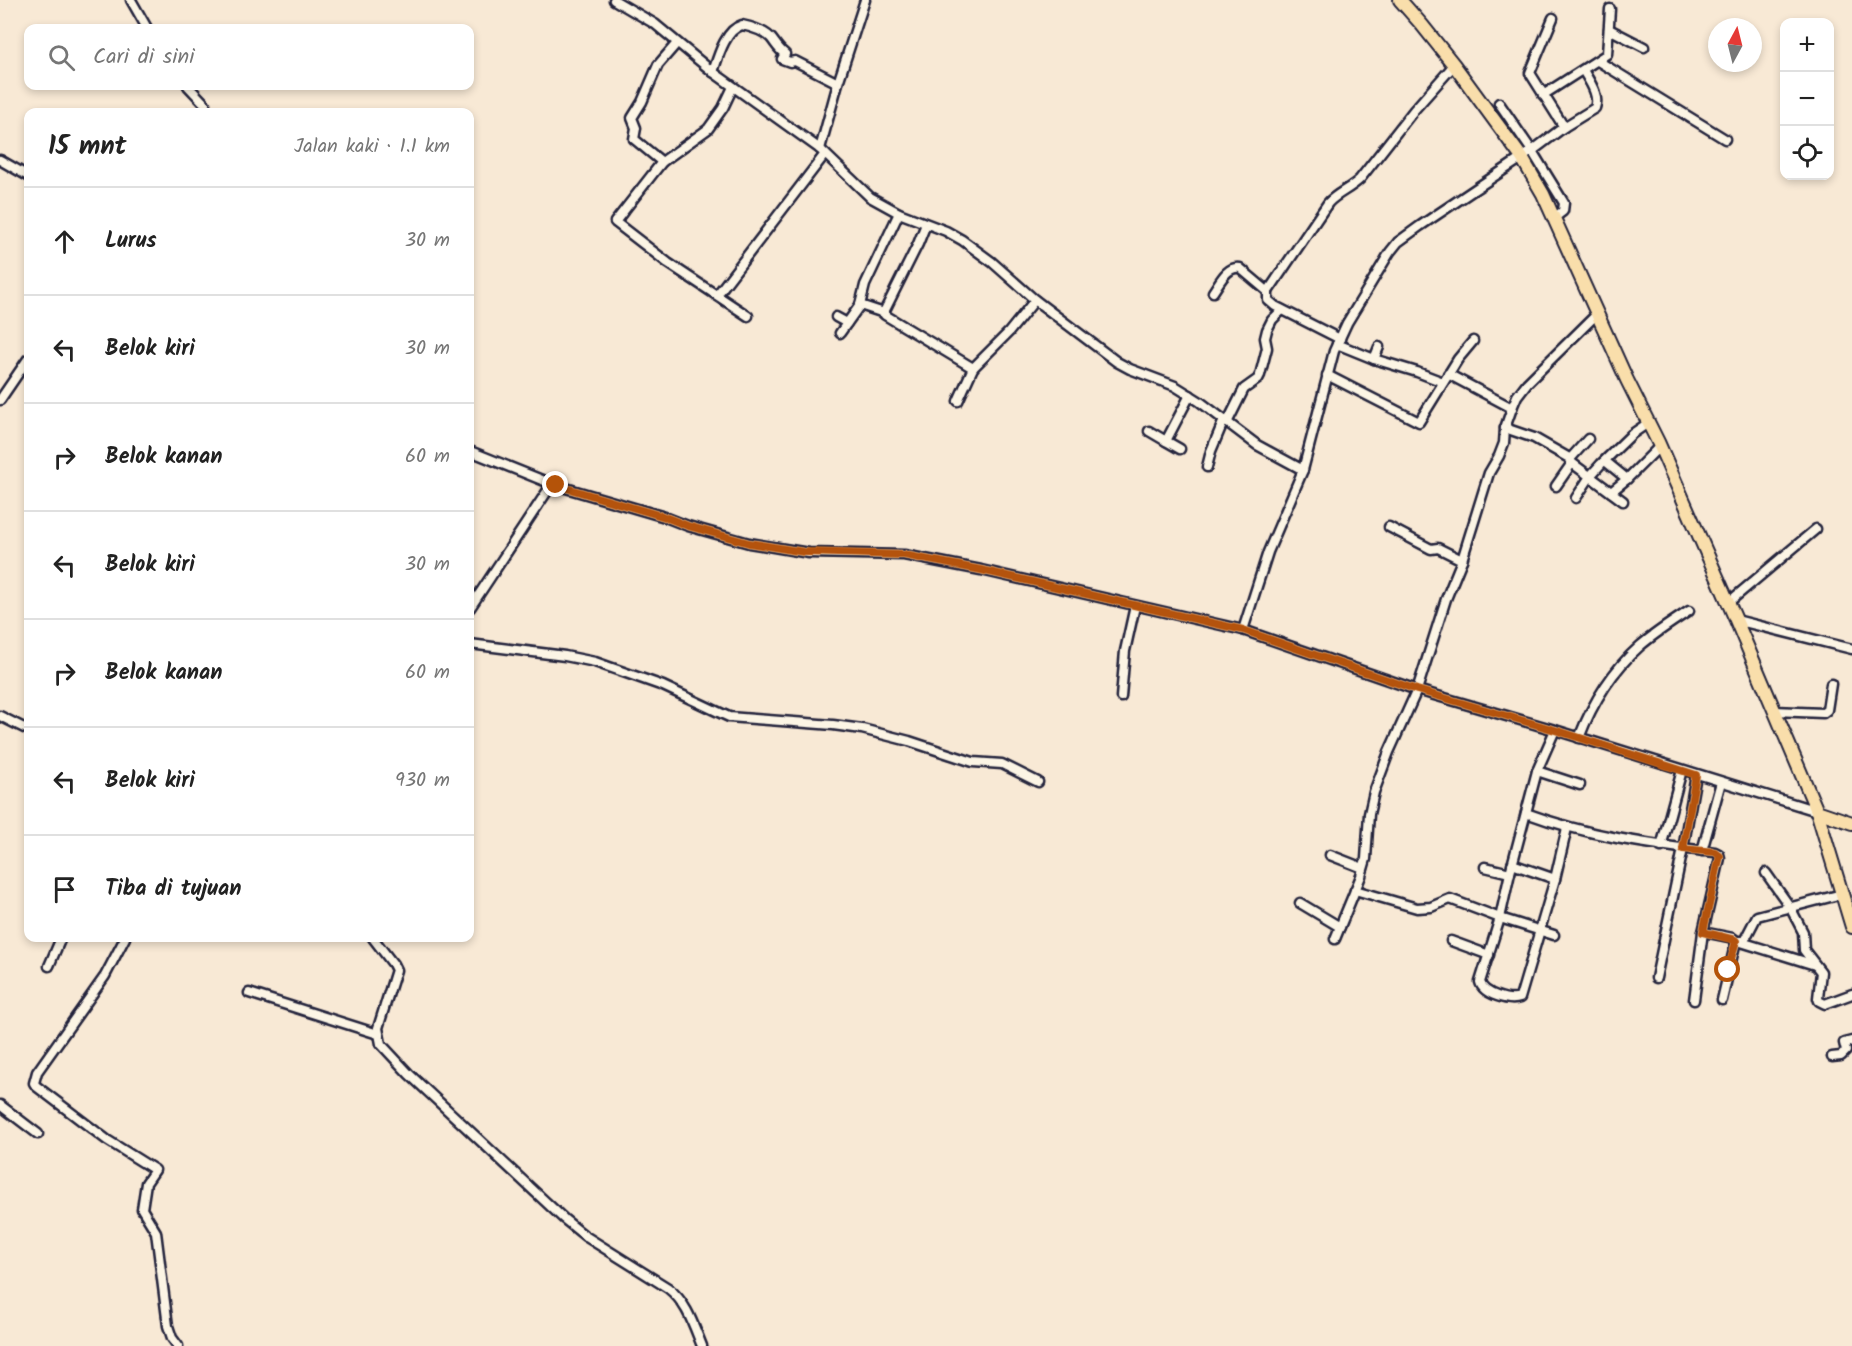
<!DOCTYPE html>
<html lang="id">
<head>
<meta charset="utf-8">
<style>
	body { margin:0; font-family:Kalam,sans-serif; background:#f2f2f2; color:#222 }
	.controls { position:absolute; right:18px; top:18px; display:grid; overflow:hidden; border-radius:12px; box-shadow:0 3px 9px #0003 }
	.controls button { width:54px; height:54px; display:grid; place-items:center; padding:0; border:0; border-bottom:2px solid #e0e0e0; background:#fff; color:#222; font:30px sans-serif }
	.compass { position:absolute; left:1708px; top:18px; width:54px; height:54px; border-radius:50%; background:#fff; box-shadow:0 3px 9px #0003; rotate:7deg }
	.stop { position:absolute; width:18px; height:18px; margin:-14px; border:4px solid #b45309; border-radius:50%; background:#fff }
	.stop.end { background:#b45309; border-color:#fff; box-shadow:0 2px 6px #0008 }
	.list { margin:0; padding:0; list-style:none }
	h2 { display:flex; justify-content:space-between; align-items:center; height:78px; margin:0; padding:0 24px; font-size:26px }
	h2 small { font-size:20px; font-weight:400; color:#767676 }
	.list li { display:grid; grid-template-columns:39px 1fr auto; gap:18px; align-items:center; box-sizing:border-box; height:108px; padding:0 24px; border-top:2px solid #e0e0e0 }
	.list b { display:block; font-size:22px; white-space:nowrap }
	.list em { font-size:20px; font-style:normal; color:#767676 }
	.icon { flex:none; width:33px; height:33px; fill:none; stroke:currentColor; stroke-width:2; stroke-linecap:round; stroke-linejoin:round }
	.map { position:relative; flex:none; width:1852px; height:1346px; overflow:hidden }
	.search { position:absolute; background:#fff; box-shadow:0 3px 9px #0003; left:24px; top:24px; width:450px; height:66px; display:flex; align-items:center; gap:15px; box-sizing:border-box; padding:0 21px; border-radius:12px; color:#767676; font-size:22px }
	.panel { position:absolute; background:#fff; box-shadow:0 3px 9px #0003; left:24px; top:108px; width:450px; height:834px; border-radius:12px }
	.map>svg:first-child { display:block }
</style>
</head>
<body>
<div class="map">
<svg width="1852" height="1346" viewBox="0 0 1852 1346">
	<rect width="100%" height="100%" fill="#f8e9d5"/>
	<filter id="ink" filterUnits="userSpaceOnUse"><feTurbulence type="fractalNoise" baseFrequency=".0167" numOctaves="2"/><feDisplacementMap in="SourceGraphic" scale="12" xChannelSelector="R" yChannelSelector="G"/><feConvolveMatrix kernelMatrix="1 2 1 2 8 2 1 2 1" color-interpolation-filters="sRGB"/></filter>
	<g filter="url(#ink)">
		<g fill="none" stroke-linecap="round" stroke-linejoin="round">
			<defs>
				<g id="street">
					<polyline points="131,0 147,28"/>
					<path d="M614,0L655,24L713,72L820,149L870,197L899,213L946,231L962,240L992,262L1035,300L1117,362L1130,369L1175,386L1199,401L1257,445L1303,470L1334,351L1347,323L1390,252L1398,242L1420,226L1532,151L1564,127L1595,108C1600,95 1589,81 1583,70"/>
					<polyline points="1553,18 1530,73 1564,127"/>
					<polyline points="1609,29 1644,47"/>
					<polyline points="1598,61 1725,139"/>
					<path d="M713,72C718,57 725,30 742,25C752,27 764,31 771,38C776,44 778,49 785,54L782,59L790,62L795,61L838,83"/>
					<polyline points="188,86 205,104"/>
					<polyline points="733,87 723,108 708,129 662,162 615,222 668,263 748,316"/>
					<polyline points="1543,95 1607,54 1610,9"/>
					<polyline points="1499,103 1532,151 1564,203 1563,211 1554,218"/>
					<polyline points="820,149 838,83 865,0"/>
					<polyline points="0,160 28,176"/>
					<polyline points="662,162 634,139 636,128 632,118 642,102 658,65 677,43"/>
					<polyline points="926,224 918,244 885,310 885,315 973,368 1009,332 1035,300"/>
					<polyline points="1268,290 1268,300 1275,306 1340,339"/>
					<path d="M1213,292C1220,282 1227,266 1240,268L1266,290H1269L1328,203C1337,193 1350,189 1360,179L1414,110L1454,65"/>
					<polyline points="717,295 825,154"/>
					<polyline points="860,305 865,285 899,213"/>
					<polyline points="836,317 847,323"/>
					<polyline points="840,333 860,305 884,313"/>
					<polyline points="1337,344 1374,359 1417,372 1443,382"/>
					<polyline points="1374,359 1379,347"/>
					<polyline points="1448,374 1512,408"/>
					<polyline points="1327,375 1419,422 1458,359 1473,341"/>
					<polyline points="0,400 28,359"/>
					<polyline points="958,401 973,368"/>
					<polyline points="1227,423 1244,389 1258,379 1260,375 1267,348 1265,338 1267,330 1272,320 1282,310"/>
					<polyline points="1505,428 1534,438 1569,458 1572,463 1623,501"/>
					<polyline points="1149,431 1166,441 1190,395"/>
					<polyline points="1166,441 1180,449"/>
					<polyline points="470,451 552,484 665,517 688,526 749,543 809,553 904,555 981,570 1243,630 1417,690 1555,730 1817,811"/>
					<polyline points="1570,459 1588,439"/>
					<polyline points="1605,461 1627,479 1660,446"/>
					<polyline points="1207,467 1211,451 1224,420"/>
					<polyline points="1556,486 1572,463"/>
					<polyline points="1611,492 1627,479"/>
					<polyline points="1576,498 1591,475 1601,464 1632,434 1648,423"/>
					<polyline points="1389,527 1431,549 1438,548 1462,560"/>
					<polyline points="1729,602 1816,529"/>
					<polyline points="470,608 552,484"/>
					<polyline points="1736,620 1852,649"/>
					<polyline points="1243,630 1268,552 1303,470"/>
					<polyline points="470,644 565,656 595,662 663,686 729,717 833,725 862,729 909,741 973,762 1002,764 1038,782"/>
					<polyline points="1121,697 1125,651 1135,606"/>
					<polyline points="1774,711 1823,713 1827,710 1831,684"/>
					<polyline points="0,716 28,730"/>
					<path d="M1555,730L1537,771L1510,873L1500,918L1480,982C1483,994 1509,1002 1520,998L1555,879L1567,828"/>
					<path d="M1579,738C1592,704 1613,670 1640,646C1655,633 1672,622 1689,611"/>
					<polyline points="1537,771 1580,785"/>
					<path d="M1526,813C1588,836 1650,845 1715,852L1719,854L1720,858L1703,932L1694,1000"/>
					<polyline points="1661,847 1682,770"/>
					<polyline points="1702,851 1721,782"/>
					<polyline points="1330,855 1363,868"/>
					<polyline points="1512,864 1555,879"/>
					<polyline points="1485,867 1510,873"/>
					<polyline points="1766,873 1790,907 1803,932 1804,950 1821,972 1818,998 1819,1001 1825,1004 1852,994"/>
					<polyline points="1355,890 1417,908 1431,907 1450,899 1500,918 1554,935"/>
					<polyline points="1300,903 1340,927"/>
					<polyline points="1703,932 1733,938 1736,941"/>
					<polyline points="125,938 105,976 37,1072 34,1083 36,1086 107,1140 155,1170 146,1183 142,1209 156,1232 168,1326 172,1338 178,1346"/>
					<path d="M373,938L393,964L396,970L378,1028L381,1044L409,1074L564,1219L585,1236L668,1288C687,1303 693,1324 702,1346"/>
					<polyline points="1335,939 1361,876 1366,859 1369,814 1374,792 1389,752 1417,690 1446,599 1462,560 1489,473 1499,456 1504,443 1505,428 1512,408 1517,396 1527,383 1596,315"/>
					<polyline points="1451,941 1489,955"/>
					<polyline points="1741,942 1815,965"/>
					<polyline points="49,966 61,938"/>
					<polyline points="1656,978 1683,849 1696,775"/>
					<polyline points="249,993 378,1034"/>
					<polyline points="1722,1000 1736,941 1744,941 1757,916 1842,894"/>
					<polyline points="1832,1057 1841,1056 1846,1051 1844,1043 1852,1041"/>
					<polyline points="0,1105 38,1134"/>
				</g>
				<g id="primary">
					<polyline points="1400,0 1422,25 1454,65 1522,158 1543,194 1627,380 1658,442 1736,620 1817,811 1852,927"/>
					<polyline points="1817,811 1852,823"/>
				</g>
			</defs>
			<use href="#street" stroke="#22223b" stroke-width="13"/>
			<use href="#primary" stroke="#22223b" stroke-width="16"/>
			<use href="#street" stroke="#fcf5e5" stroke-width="8"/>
			<use href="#primary" stroke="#f9deab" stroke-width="12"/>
		</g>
	</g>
	<g fill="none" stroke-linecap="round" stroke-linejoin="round" filter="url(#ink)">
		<polyline stroke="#b45309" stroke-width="8" points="556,485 665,517 688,526 749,543 804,552 904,555 981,570 1243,630 1417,690 1555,730 1696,775 1683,849 1715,852 1720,856 1703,932 1735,940 1736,941 1728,970"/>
	</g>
</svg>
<div class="controls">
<button>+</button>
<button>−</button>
<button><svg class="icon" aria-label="locate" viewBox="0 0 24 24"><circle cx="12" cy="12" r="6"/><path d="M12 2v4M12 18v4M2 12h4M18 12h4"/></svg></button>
</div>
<svg class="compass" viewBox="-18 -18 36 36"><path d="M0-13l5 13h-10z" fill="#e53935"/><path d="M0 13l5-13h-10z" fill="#767676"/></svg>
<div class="stop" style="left:1728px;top:970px"></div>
<div class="stop end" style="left:556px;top:485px"></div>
<div class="search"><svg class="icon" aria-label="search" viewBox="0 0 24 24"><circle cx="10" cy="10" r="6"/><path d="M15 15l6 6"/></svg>Cari di sini</div>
<section class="panel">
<h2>15 mnt<small>Jalan kaki · 1.1 km</small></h2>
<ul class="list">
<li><svg class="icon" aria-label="ahead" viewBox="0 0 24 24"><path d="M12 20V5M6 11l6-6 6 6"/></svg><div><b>Lurus</b></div><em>30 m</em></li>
<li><svg class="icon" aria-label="left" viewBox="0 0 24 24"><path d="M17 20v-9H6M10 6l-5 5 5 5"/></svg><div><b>Belok kiri</b></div><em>30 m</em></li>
<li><svg class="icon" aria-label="right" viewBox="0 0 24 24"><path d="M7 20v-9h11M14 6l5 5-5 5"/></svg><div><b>Belok kanan</b></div><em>60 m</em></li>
<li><svg class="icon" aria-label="left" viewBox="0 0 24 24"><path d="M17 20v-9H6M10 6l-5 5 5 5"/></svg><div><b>Belok kiri</b></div><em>30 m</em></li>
<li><svg class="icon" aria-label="right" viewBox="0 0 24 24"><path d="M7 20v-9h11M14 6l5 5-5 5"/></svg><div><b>Belok kanan</b></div><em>60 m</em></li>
<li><svg class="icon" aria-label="left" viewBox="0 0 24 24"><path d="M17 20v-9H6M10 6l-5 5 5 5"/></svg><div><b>Belok kiri</b></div><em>930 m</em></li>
<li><svg class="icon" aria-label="arrive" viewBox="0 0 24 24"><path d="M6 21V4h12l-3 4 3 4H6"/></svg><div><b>Tiba di tujuan</b></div></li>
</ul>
</section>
</div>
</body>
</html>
